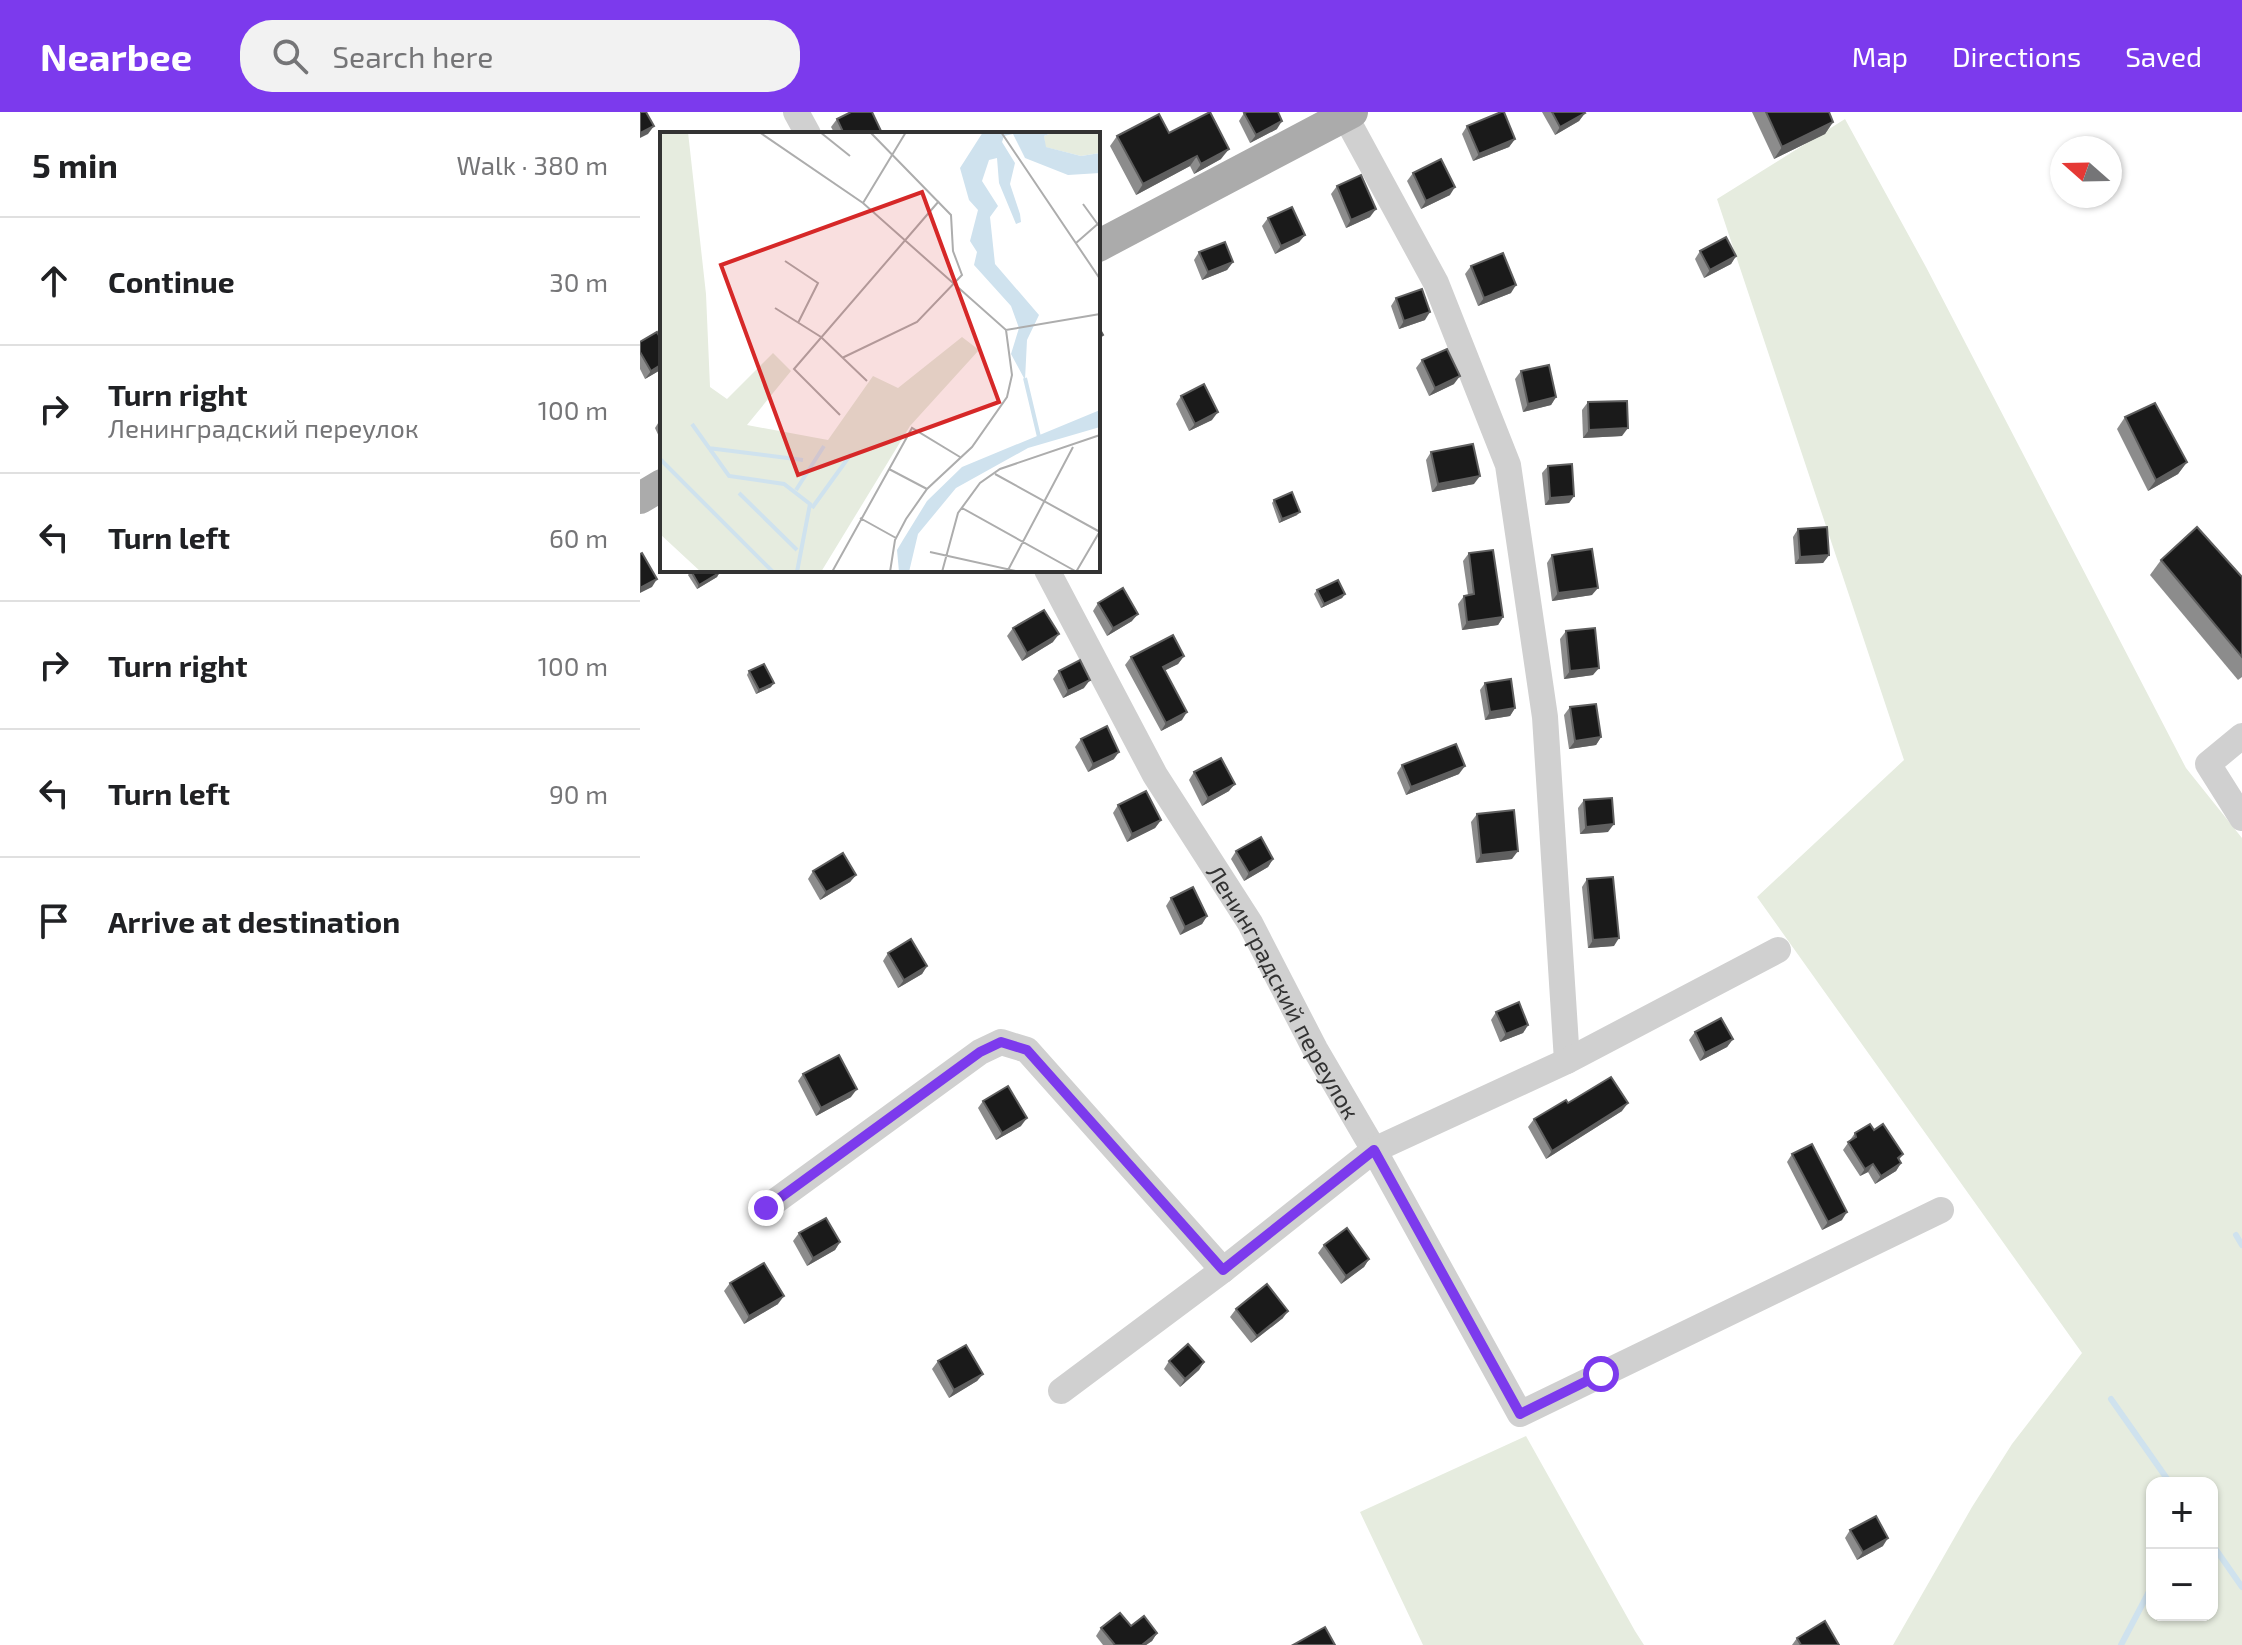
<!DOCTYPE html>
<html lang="en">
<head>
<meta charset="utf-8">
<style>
	body { margin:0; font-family:"Exo 2",sans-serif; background:#f2f2f2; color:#202124 }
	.controls { position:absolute; right:24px; bottom:24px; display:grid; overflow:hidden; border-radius:16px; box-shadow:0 2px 6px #0004 }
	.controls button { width:72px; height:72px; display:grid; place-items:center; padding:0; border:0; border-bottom:2px solid #e0e0e0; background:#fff; color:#202124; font:40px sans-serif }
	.compass { position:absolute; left:1410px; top:24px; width:72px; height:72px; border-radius:50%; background:#fff; box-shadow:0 2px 6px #0004; rotate:290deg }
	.stop { position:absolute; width:24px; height:24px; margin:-18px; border:6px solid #7c3aed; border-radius:50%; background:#fff }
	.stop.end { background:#7c3aed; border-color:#fff; box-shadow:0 2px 8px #0008 }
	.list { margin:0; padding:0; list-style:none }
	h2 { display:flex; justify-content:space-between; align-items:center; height:104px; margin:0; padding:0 32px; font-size:34px }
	h2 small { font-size:26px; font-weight:400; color:#757577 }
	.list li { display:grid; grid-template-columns:52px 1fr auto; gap:24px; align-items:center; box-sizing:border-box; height:128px; padding:0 32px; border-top:2px solid #e0e0e0 }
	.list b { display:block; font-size:30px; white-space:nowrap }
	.list p { margin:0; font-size:26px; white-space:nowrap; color:#757577 }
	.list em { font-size:26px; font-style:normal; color:#757577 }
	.icon { flex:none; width:44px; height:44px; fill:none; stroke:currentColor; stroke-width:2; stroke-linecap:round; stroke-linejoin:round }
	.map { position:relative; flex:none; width:1602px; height:1533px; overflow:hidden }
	header { display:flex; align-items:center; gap:48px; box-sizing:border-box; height:112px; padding:0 40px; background:#7c3aed; color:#fff }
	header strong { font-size:38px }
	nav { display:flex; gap:44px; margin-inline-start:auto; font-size:28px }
	.search { width:560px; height:72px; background:#f2f2f2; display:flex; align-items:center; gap:20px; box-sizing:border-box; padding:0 28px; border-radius:32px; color:#757577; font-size:30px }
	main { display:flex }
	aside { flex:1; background:#fff }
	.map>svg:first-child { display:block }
</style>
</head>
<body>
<header>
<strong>Nearbee</strong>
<div class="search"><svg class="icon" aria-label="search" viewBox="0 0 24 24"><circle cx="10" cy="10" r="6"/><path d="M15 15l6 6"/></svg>Search here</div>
<nav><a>Map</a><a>Directions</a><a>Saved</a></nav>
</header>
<main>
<aside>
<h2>5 min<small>Walk · 380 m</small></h2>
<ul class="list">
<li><svg class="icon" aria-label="ahead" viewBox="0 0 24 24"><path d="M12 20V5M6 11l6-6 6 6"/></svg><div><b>Continue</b></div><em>30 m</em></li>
<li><svg class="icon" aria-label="right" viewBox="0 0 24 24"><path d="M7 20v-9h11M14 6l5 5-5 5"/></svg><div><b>Turn right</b><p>Ленинградский переулок</p></div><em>100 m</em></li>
<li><svg class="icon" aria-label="left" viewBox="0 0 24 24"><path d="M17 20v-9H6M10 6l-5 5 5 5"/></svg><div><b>Turn left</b></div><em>60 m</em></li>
<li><svg class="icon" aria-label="right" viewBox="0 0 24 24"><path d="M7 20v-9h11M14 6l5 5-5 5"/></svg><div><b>Turn right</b></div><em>100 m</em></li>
<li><svg class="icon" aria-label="left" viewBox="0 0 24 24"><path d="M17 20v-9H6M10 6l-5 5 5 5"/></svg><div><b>Turn left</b></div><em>90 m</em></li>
<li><svg class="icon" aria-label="arrive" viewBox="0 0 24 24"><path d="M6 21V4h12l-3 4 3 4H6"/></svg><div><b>Arrive at destination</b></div></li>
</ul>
</aside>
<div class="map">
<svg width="1602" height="1533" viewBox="0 0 1602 1533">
	<rect width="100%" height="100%" fill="#fff"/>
	<g fill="#e6ecdf" fill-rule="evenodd">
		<path d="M1205,7L1286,155L1546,656L1602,726V1533H1253L1332,1395L1372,1332L1442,1241L1117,785L1264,648L1077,87ZM1512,1371H1572V1503H1512Z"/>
		<polygon points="886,1324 995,1519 1004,1533 783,1533 720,1400"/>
	</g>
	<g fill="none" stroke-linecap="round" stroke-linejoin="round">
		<g stroke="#cfe2ee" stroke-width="6">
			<polyline points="1596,1123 1602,1133"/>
			<polyline points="1471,1287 1530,1371"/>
			<polyline points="1572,1432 1602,1475"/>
			<polyline points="1481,1533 1512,1474"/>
		</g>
		<g stroke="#d0d0d0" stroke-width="26">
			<polyline points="156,0 168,22"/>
			<polyline points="703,0 796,171 868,353 905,605 927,949"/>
			<path id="s1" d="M407,458L515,663L610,811L675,937L734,1038L880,1302L1301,1098"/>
			<polyline points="1602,624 1568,652 1602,706"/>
			<polyline points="126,1096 340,940 361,930 387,938 583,1158"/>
			<polyline points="421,1279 583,1158 734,1038 927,949 1138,838"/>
		</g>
		<g stroke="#ababab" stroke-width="32">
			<polyline points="458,134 712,0"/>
			<polyline points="0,386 22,373"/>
		</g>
	</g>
	<g fill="#8c8c8c">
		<polygon points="902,0 944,0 945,1 939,9 915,23"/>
		<polygon points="1112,0 1189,0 1193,10 1185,22 1134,47"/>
		<polygon points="604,1 637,17 610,31 599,9"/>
		<polygon points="197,7 242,21 241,22 195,22 191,15"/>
		<polygon points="827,14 875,27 869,35 833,49 822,22"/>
		<polygon points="529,21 581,47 554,62 550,54 496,83 470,34 477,24"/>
		<polygon points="773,61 810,83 781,97 767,69"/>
		<polygon points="697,74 730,105 706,116 691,82"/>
		<polygon points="628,106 665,123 659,130 635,142 622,114"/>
		<polygon points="1060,139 1096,144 1091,152 1064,166 1055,147"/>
		<polygon points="559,140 593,150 587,158 562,168 554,148"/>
		<polygon points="831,154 871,181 838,194 825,162"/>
		<polygon points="756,186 785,208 759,217 751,194"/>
		<polygon points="0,230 22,257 5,267 0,257"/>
		<polygon points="782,248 814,272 789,284 776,256"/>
		<polygon points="881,259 916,285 911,293 883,300 875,267"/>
		<polygon points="541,284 572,308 549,319 536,292"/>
		<polygon points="948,290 982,324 943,326 942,298"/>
		<polygon points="1485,305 1547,350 1538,362 1508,379 1477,317"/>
		<polygon points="20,308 22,308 22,331 15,316"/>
		<polygon points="791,340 834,372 792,380 786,348"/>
		<polygon points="908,354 934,384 929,391 905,393 902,361"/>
		<polygon points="634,388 657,403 639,411 632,391"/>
		<polygon points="1158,417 1189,443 1183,451 1155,452 1153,425"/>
		<polygon points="829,441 863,505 858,513 822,518 818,492 824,484 828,483 823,449"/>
		<polygon points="912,443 952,483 912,489 907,451"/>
		<polygon points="1521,448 1602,465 1602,565 1598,568 1510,463"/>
		<polygon points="51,459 79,461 77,465 57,477 48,463"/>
		<polygon points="677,478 705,482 702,486 681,496 674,482"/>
		<polygon points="458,491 492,509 467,524 453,499"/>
		<polygon points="373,516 413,530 382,549 367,524"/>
		<polygon points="926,519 953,563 924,567 920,527"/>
		<polygon points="544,544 538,552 525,558 542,608 521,619 485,553 491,545"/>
		<polygon points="109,559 131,575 116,582 107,563"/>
		<polygon points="419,559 444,576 423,586 413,567"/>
		<polygon points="845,571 875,596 870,604 845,608 840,578"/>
		<polygon points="930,595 961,625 956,633 929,637 924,603"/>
		<polygon points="441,627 474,647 448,660 435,635"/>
		<polygon points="762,653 819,662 766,683 757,661"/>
		<polygon points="554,660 589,679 562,694 549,668"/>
		<polygon points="944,688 968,720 940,722 938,696"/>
		<polygon points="478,693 521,708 515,716 487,730 473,701"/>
		<polygon points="837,702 872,747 836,751 831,710"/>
		<polygon points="596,739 633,747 628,755 604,769 591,747"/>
		<polygon points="173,759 216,763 210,770 180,788 168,767"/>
		<polygon points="947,767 974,834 948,836 942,775"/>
		<polygon points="531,786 567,804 562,812 540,823 526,794"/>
		<polygon points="248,841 287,854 282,862 258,876 243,849"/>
		<polygon points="856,900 888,913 883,921 860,930 851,908"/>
		<polygon points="1055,920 1093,927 1087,935 1060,949 1049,928"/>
		<polygon points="163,962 211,985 176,1004 158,969"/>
		<polygon points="343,989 381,1014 356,1028 338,996"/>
		<polygon points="928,991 982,999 906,1047 888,1015 894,1007"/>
		<polygon points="1234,1018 1263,1042 1259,1048 1261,1051 1256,1059 1235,1072 1228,1060 1220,1064 1203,1038 1215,1021"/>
		<polygon points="1152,1042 1202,1108 1182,1118 1147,1050"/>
		<polygon points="159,1121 200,1130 195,1138 167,1154 153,1129"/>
		<polygon points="684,1133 729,1147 724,1155 701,1172 678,1141"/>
		<polygon points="90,1171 138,1192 104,1212 84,1179"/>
		<polygon points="596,1197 643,1206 611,1231 590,1205"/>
		<polygon points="298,1249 343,1262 337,1269 309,1286 292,1257"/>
		<polygon points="529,1249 564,1250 559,1258 540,1275 524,1257"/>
		<polygon points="1210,1418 1243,1434 1217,1448 1205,1426"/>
		<polygon points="491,1514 517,1521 512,1529 506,1533 463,1533 456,1524 461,1516"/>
		<polygon points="1157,1526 1199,1533 1152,1533"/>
	</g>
	<g fill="#5f5f5f">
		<polygon points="945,1 939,9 915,23 920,15"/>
		<polygon points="642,9 637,17 610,31 616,23"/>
		<polygon points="1193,10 1185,22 1134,47 1142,35"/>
		<polygon points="14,14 8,22 0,26 0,21"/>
		<polygon points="875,27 869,35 833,49 839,42"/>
		<polygon points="589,37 581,47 554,62 561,52"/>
		<polygon points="557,44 550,54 496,83 503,72"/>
		<polygon points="815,75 810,83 781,97 786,89"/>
		<polygon points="736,97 730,105 706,116 711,108"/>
		<polygon points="665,123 659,130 635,142 641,134"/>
		<polygon points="1096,144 1091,152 1064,166 1070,158"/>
		<polygon points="593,150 587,158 562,168 568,160"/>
		<polygon points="876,173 871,181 838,194 844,186"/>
		<polygon points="790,200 785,208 759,217 764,209"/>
		<polygon points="22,252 22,257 5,267 11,259"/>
		<polygon points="820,264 814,272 789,284 795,276"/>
		<polygon points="916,285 911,293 883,300 888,292"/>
		<polygon points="578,300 572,308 549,319 555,312"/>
		<polygon points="988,316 982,324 943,326 949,318"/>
		<polygon points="1547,350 1538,362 1508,379 1516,368"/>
		<polygon points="840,364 834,372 792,380 798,372"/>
		<polygon points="934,384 929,391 905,393 910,386"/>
		<polygon points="660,400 657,403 639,411 642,407"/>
		<polygon points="1189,443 1183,451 1155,452 1160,445"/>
		<polygon points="79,461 77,465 57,477 59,473"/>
		<polygon points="17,467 12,475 0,481 0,476"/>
		<polygon points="958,476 952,483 912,489 918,481"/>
		<polygon points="705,482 702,486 681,496 684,492"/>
		<polygon points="498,502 492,509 467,524 473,516"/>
		<polygon points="863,505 858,513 822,518 827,510"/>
		<polygon points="419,522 413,530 382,549 387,541"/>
		<polygon points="544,544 538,552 518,562 523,555"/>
		<polygon points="959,556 953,563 924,567 930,559"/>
		<polygon points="450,568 444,576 423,586 428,579"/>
		<polygon points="134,571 131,575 116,582 119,578"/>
		<polygon points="875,596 870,604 845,608 850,600"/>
		<polygon points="547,600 542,608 521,619 526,611"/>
		<polygon points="961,625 956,633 929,637 935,629"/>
		<polygon points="479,640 474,647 448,660 453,652"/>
		<polygon points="825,654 819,662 766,683 771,675"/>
		<polygon points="595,672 589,679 562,694 568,686"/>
		<polygon points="521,708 515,716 487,730 492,722"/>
		<polygon points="974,712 968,720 940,722 946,715"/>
		<polygon points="878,739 872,747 836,751 841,743"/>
		<polygon points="633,747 628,755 604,769 609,761"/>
		<polygon points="216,763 210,770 180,788 186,780"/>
		<polygon points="567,804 562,812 540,823 545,815"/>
		<polygon points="979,826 974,834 948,836 953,828"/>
		<polygon points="287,854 282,862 258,876 264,868"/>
		<polygon points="888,913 883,921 860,930 866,922"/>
		<polygon points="1093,927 1087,935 1060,949 1065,941"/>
		<polygon points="217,977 211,985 176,1004 181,996"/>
		<polygon points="988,991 982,999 906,1047 912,1039"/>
		<polygon points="387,1006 381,1014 356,1028 362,1021"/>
		<polygon points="1261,1051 1256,1059 1235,1072 1241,1064"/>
		<polygon points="1233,1052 1228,1060 1220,1064 1225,1057"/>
		<polygon points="1207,1100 1202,1108 1182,1118 1188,1110"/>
		<polygon points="200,1130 195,1138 167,1154 173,1146"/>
		<polygon points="729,1147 724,1155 701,1172 706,1164"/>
		<polygon points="144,1184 138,1192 104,1212 109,1204"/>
		<polygon points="648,1199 643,1206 611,1231 617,1224"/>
		<polygon points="564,1250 559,1258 540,1275 545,1267"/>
		<polygon points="343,1262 337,1269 309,1286 314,1278"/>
		<polygon points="1248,1426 1243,1434 1217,1448 1223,1440"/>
		<polygon points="517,1521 512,1529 506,1533 502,1533"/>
	</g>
	<g fill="#1a1a1a" stroke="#5f5f5f" stroke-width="2">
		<polygon points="0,0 6,0 14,14 0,21"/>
		<polygon points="211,0 232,0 242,21 240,22 204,22 197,7"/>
		<polygon points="570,0 589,37 561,52 557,44 503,72 477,24 519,2 529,21"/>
		<polygon points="607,0 638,0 642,9 616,23 604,1"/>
		<polygon points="861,0 864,0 875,27 839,42 827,14"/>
		<polygon points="912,0 944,0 945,1 920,15"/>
		<polygon points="1126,0 1189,0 1193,10 1142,35"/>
		<polygon points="801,47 815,75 786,89 773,61"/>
		<polygon points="721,63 736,97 711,108 697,74"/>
		<polygon points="652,95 665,123 641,134 628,106"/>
		<polygon points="1086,125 1096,144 1070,158 1060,139"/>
		<polygon points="585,130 593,150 568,160 559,140"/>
		<polygon points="863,141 876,173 844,186 831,154"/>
		<polygon points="782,177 790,200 764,209 756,186"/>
		<polygon points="458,214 463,223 458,226"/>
		<polygon points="17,220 22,229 22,252 11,259 0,240 0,230"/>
		<polygon points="807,237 820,264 795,276 782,248"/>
		<polygon points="909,253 916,285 888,292 881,259"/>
		<polygon points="564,272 578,300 555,312 541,284"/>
		<polygon points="987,289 988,316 949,318 948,290"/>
		<polygon points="1515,291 1547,350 1516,368 1485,305"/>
		<polygon points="833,332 840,364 798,372 791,340"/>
		<polygon points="932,352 934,384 910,386 908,354"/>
		<polygon points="652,380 660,400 642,407 634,388"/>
		<polygon points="1187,415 1189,443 1160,445 1158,417"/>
		<polygon points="1557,415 1602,465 1602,545 1521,448"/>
		<polygon points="952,437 958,476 918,481 912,443"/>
		<polygon points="853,438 863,505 827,510 824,484 834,482 829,441"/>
		<polygon points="2,441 17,467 0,476 0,442"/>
		<polygon points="53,458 77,458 79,461 59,473 51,459"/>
		<polygon points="698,468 705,482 684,492 677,478"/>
		<polygon points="483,476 498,502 473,516 458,491"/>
		<polygon points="404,498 419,522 387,541 373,516"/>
		<polygon points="955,516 959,556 930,559 926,519"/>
		<polygon points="533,523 544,544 523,555 547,600 526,611 491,545"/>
		<polygon points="440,548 450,568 428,579 419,559"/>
		<polygon points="124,552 134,571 119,578 109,559"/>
		<polygon points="871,567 875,596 850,600 845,571"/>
		<polygon points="956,592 961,625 935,629 930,595"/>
		<polygon points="467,614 479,640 453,652 441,627"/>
		<polygon points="816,632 825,654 771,675 762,653"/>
		<polygon points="581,646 595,672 568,686 554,660"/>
		<polygon points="506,679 521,708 492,722 478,693"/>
		<polygon points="972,686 974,712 946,715 944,688"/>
		<polygon points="874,698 878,739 841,743 837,702"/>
		<polygon points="621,725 633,747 609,761 596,739"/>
		<polygon points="203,741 216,763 186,780 173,759"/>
		<polygon points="973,765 979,826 953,828 947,767"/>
		<polygon points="553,775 567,804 545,815 531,786"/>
		<polygon points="271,827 287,854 264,868 248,841"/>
		<polygon points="879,890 888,913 866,922 856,900"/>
		<polygon points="1081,906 1093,927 1065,941 1055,920"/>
		<polygon points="199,943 217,977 181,996 163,962"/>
		<polygon points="971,965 988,991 912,1039 894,1007 926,988 928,991"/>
		<polygon points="368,974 387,1006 362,1021 343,989"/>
		<polygon points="1230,1012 1234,1018 1243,1012 1263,1042 1258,1046 1261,1051 1241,1064 1233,1052 1225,1057 1208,1030 1216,1025 1215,1021"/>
		<polygon points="1172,1032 1207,1100 1188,1110 1152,1042"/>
		<polygon points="186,1106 200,1130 173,1146 159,1121"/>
		<polygon points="707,1116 729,1147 706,1164 684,1133"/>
		<polygon points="124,1151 144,1184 109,1204 90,1171"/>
		<polygon points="627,1172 648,1199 617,1224 596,1197"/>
		<polygon points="548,1232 564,1250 545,1267 529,1249"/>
		<polygon points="326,1233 343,1262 314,1278 298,1249"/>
		<polygon points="1236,1404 1248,1426 1223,1440 1210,1418"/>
		<polygon points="480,1501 491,1514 504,1504 517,1521 502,1533 475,1533 461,1516"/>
		<polygon points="1185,1509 1199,1533 1161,1533 1157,1526"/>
		<polygon points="685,1515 695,1533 653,1533"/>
	</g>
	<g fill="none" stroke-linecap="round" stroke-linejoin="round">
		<polyline stroke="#7c3aed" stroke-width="10" points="126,1096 340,940 361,930 387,938 583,1158 734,1038 880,1302 961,1262"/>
	</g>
	<g text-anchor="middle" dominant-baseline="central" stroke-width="8" stroke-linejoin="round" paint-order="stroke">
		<g font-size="24" fill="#333" stroke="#fff">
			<text stroke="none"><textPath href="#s1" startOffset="484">Ленинградский переулок</textPath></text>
		</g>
	</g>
	<g transform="translate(20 20)">
		<rect width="440" height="440" fill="#fff"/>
		<path d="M0,0H28L46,162L50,255L67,267L113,221L131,239L87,293L168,308L213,244L238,256L302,205L319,218L250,294L161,440H41L0,402ZM394,0H440V21L421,24L385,15L384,4Z" fill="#e6ecdf"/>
		<path d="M323,0H394L384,4L386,15L421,24L440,21V41L408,43L365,26L353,2L344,4L342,10L355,31L350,52L360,82L361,90L356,92L339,51L337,26L329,28L322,49L338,74L330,85L335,132L379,183L367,208L365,248L351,222L359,196L351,174L314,133L317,120L310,109L318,78L309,68L300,36ZM440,278V295L368,316L296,356L258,402L249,440H239L237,418L243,408L267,369L302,335Z" fill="#cfe2ee"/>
		<path fill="none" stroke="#cfe2ee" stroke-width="4" d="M365,246L379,305M32,292L69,344L124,352L150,372L137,440M48,316L143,328M0,327L113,440M136,358L164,314M79,361L137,418M152,376L191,322"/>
		<path fill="none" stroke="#adadad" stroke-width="2" d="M99,0L203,71L346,198L440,182M160,0L190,24M341,0L440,147M203,71L246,0M423,72L439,94M416,111L440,90M125,129L158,151L138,191M115,176L161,205L207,249M182,226L257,190L302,143L293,119L291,83L210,0M180,283L134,237L279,69M229,337L267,357M335,342L440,400M302,376L417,440M200,386L236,406M270,420L360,440M172,440L252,296L300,325M230,440L235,408L246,387L267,357L312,315L347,265L352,243L346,198M282,440L298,381L320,351L340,337L440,303M347,440L413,315M416,440L440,399"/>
		<path fill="#d62828" fill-opacity="0.15" stroke="#d62828" stroke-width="4" d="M262,60L339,270L138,343L61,133Z"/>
		<rect width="440" height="440" fill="none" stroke="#333" stroke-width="4"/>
	</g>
</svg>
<div class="controls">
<button>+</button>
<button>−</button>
</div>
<svg class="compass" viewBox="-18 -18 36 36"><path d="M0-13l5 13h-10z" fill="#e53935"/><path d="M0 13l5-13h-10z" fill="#757577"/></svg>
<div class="stop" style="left:961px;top:1262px"></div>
<div class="stop end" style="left:126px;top:1096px"></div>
</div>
</main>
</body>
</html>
